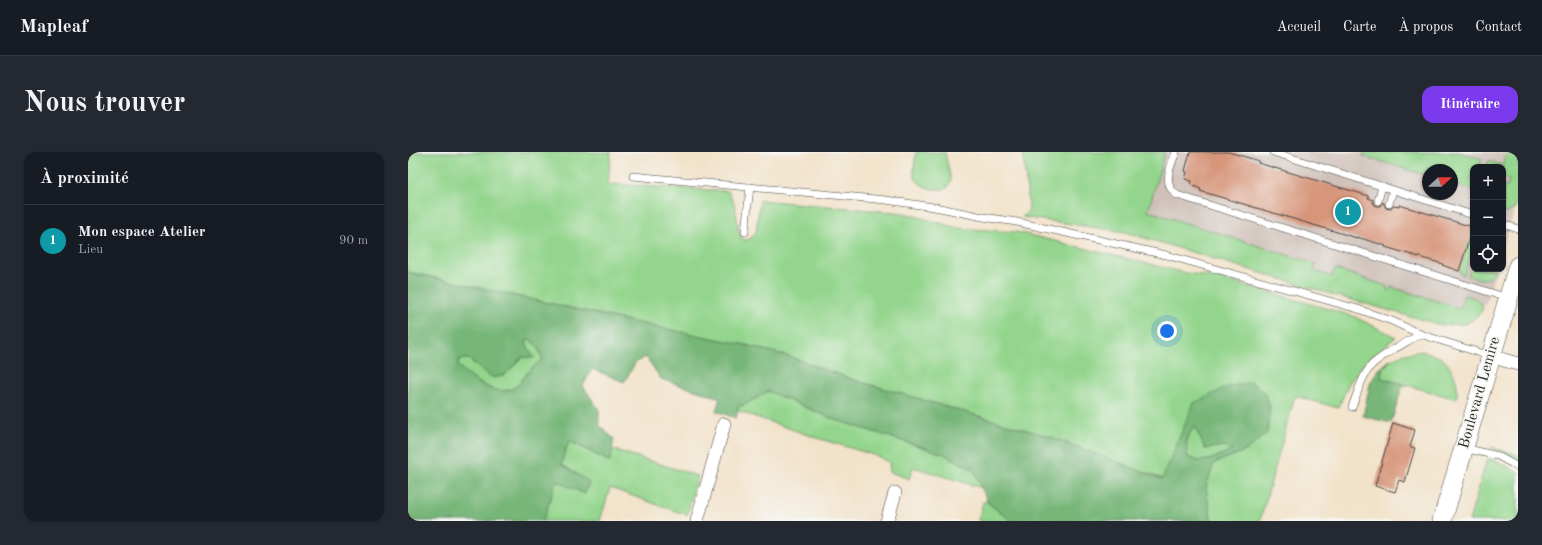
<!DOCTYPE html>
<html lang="fr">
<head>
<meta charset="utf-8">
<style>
	body { margin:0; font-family:"Old Standard TT",serif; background:#242831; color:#f1f3f6 }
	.controls { position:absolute; right:12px; top:12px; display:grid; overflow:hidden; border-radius:8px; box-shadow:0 1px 3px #0004 }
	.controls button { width:36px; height:36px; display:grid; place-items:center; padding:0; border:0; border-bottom:1px solid #363941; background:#171b24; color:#f1f3f6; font:20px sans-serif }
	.compass { position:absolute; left:1014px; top:12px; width:36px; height:36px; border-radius:50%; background:#171b24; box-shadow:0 1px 3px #0004; rotate:68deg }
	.you { position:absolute; left:759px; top:179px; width:14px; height:14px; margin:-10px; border:3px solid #fff; border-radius:50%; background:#1a73e8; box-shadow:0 0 0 6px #1a73e833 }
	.badge { display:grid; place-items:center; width:26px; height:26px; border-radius:50%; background:#7c3aed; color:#fff; font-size:13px; font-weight:700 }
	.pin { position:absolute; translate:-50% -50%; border:2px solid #fff; box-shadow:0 1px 4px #0006 }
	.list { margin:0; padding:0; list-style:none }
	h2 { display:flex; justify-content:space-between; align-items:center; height:52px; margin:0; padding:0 16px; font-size:17px }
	h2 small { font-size:13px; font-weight:400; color:#9ea1a6 }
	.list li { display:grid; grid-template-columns:26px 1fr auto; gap:12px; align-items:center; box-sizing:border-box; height:72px; padding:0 16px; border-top:1px solid #363941 }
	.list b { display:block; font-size:15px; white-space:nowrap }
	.list p { margin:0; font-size:13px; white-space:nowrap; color:#9ea1a6 }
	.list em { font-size:13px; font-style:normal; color:#9ea1a6 }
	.icon { flex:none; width:22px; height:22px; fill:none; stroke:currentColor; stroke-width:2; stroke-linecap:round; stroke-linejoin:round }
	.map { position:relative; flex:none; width:1110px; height:369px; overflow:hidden; border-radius:12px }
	header { display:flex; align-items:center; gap:24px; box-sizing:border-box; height:56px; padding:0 20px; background:#171b24; border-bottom:1px solid #363941 }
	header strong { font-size:19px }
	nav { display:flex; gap:22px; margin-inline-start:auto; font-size:14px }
	.intro { display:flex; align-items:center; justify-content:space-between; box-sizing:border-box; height:96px; padding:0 24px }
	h1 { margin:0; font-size:28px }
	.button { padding:10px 18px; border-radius:12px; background:#7c3aed; color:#fff; font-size:14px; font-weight:700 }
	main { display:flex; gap:24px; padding:0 24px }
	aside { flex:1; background:#171b24; border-radius:12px; box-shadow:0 1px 3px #0004 }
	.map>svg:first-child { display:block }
</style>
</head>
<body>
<header>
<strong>Mapleaf</strong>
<nav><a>Accueil</a><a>Carte</a><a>À propos</a><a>Contact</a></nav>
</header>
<div class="intro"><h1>Nous trouver</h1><a class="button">Itinéraire</a></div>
<main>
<aside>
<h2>À proximité<small></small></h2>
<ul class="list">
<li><span class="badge" style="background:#0f9aa8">1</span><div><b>Mon espace Atelier</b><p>Lieu</p></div><em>90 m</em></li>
</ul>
</aside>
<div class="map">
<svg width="1110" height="369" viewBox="0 0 1110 369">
	<rect width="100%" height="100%" fill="#f6f6f2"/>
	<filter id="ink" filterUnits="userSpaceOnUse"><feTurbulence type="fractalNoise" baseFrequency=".025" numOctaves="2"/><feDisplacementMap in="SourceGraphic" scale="8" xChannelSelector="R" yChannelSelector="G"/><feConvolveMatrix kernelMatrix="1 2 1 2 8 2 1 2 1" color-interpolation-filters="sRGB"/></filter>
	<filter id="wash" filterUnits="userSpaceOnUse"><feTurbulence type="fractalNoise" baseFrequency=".012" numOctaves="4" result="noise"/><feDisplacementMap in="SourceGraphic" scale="16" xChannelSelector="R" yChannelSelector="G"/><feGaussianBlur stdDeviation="0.9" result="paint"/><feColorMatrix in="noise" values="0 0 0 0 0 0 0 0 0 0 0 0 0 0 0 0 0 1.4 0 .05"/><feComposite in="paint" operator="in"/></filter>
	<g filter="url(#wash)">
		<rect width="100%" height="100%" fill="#f2e2c9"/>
		<path fill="#cfc1ba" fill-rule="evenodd" d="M741,0H1110V47L1095,95V15H1065V117H1088L1078,151L1068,165L1058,172L1033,173L926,143L717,80ZM1020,18H1044V42H1020Z"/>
		<g fill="#93d58c" stroke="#5f805c">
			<polygon points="0,0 203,0 200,32 320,39 327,54 331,80 335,88 342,87 348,80 352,48 496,61 550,76 609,80 778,121 807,125 945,164 988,185 957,210 941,231 930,256 887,244 852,369 805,369 803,366 798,335 806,311 839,298 856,240 843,230 786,251 755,327 643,285 443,227 380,204 333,192 244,174 0,120"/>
			<path d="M508,0H537L543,28L539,36C528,40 509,35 506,23C505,17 507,7 508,0Z"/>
			<path d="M615,0H757L740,59L908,112L906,119L924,125L927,117L979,134L978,137L981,139L983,135L1052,156L1056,143C1066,145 1072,147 1075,157L1068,165L1058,172L1033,173L926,143L717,80L614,65L621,58Z"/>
			<polygon points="956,0 1051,0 1074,7 1072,15 1065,15 1063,27 1065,28 1065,38 1044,32 1044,18 1020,18 1020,24 955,4"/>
			<polygon points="1099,1 1110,4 1110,47 1107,56 1099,61 1095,61 1095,34 1099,35 1101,28 1095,26 1095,15 1079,15 1080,9 1095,13"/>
			<polygon points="1065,81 1065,94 1056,123 1053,122 1051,119 1058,98"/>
			<path d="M1065,109V117H1088C1084,131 1071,127 1060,124Z"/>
			<path d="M121,186C128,192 133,199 134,208C131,211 127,213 124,216C118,221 114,230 107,235C90,247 61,226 50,213L51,207H61L76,220L86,226L98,222L122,198L119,195L118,189Z"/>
			<path d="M1015,199C1021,201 1028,203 1033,206C1046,215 1052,233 1048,247L973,226C978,203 994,202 1015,199Z"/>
			<polygon points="360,239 425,267 536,302 566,318 574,336 505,315 501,327 482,320 481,310 469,304 409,286 330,259 331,252 335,254"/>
			<path d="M788,274L797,297L816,294L825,298L801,308L790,309L780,305C777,293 778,283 788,274Z"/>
			<polygon points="161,289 202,310 204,297 290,324 279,363 202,336 192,369 135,369 148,329 177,341 181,330 153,312"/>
			<polygon points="1083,295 1110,303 1110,310"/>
			<polygon points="1079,307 1087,308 1110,320 1110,369 1061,369"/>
			<polygon points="579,349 580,351 604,369 570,369 575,350"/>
		</g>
		<g fill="#76b678" stroke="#507052" fill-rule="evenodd">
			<path d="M0,120L244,174L333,192L380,204L443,227L643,285L754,327L786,251L819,235L843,230L856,240L862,255L859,281L839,298L806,311L798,335L803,366L805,369H604L580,351L566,318L536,302L425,267L360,239L335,254L331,253L328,266L308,259L312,246L253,227L238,205L228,210L216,230L184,217L175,234L191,258V272L206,287L202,310L180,298L161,289L153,312L181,330L177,342L148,329L135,369H0ZM121,187C128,192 134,199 134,208C131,211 127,213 124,216C118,221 114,230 107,235C90,247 61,227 50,213L51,207H61L76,220L86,226L98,222L114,205L126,206C123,200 119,196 118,189ZM787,274L797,297L816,294L824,298L801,308L790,309L780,305C777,293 778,283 787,274Z"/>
			<polygon points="983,207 975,216 973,226 995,232 983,271 955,264 962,232 970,218"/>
		</g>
		<g id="blocks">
			<g fill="#d7957a">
				<polygon points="782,0 821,0 851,9 850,11 961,44 960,46 965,48 965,51 968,54 972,54 975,50 978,56 982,57 986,54 991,55 991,53 1065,75 1051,119 1034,113 1035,112 977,95 978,94 949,85 949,86 792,39 793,37 783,33 784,29 777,27 779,20 777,19"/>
				<polygon points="985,271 1007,278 1002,295 1007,296 997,330 991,328 987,340 967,334"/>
			</g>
		</g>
	</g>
	<g filter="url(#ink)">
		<use href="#blocks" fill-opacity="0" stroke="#494643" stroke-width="1"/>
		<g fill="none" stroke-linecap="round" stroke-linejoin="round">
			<defs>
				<g id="lane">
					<path d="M768,0C763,14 753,32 769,43L1100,146"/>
					<polyline points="865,0 1065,63"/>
					<polyline points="225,24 478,48 532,56 575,65 609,70 758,103 950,157 984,169 1012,182 1082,204"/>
					<polyline points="970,49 974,34"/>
					<polyline points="981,52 985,38"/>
					<polyline points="1095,72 1110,77"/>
					<polyline points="337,80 342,35"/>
					<path d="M944,255C949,242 953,226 962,215C972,203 998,191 1012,182"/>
					<polyline points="1056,296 1090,304 1110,315"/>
				</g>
				<g id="street">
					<polyline points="1082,204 1110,212"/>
					<polyline points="289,369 316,272"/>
					<polyline points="479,369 487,341"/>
				</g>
				<polyline id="secondary" points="1034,369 1110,114"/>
			</defs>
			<use href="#lane" stroke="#494643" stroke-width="8"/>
			<use href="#street" stroke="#494643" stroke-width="14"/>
			<use href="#secondary" stroke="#494643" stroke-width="20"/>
			<use href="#lane" stroke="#fff" stroke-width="7"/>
			<use href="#street" stroke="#fff" stroke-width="13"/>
			<use href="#secondary" stroke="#fff" stroke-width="19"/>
		</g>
	</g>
	<g text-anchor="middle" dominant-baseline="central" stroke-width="3.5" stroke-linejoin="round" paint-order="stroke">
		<g font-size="15" fill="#2b2b2b" stroke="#f6f6f2">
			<text transform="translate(1072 241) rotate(-74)">Boulevard Lemire</text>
		</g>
	</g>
</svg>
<div class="controls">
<button>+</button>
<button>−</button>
<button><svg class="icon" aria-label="locate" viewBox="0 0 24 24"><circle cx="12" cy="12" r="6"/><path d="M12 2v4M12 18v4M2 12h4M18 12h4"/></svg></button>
</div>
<svg class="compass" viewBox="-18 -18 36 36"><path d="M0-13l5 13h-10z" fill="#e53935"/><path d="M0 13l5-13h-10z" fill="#9ea1a6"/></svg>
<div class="you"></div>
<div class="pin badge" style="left:940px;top:60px;background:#0f9aa8">1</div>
</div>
</main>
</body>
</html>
